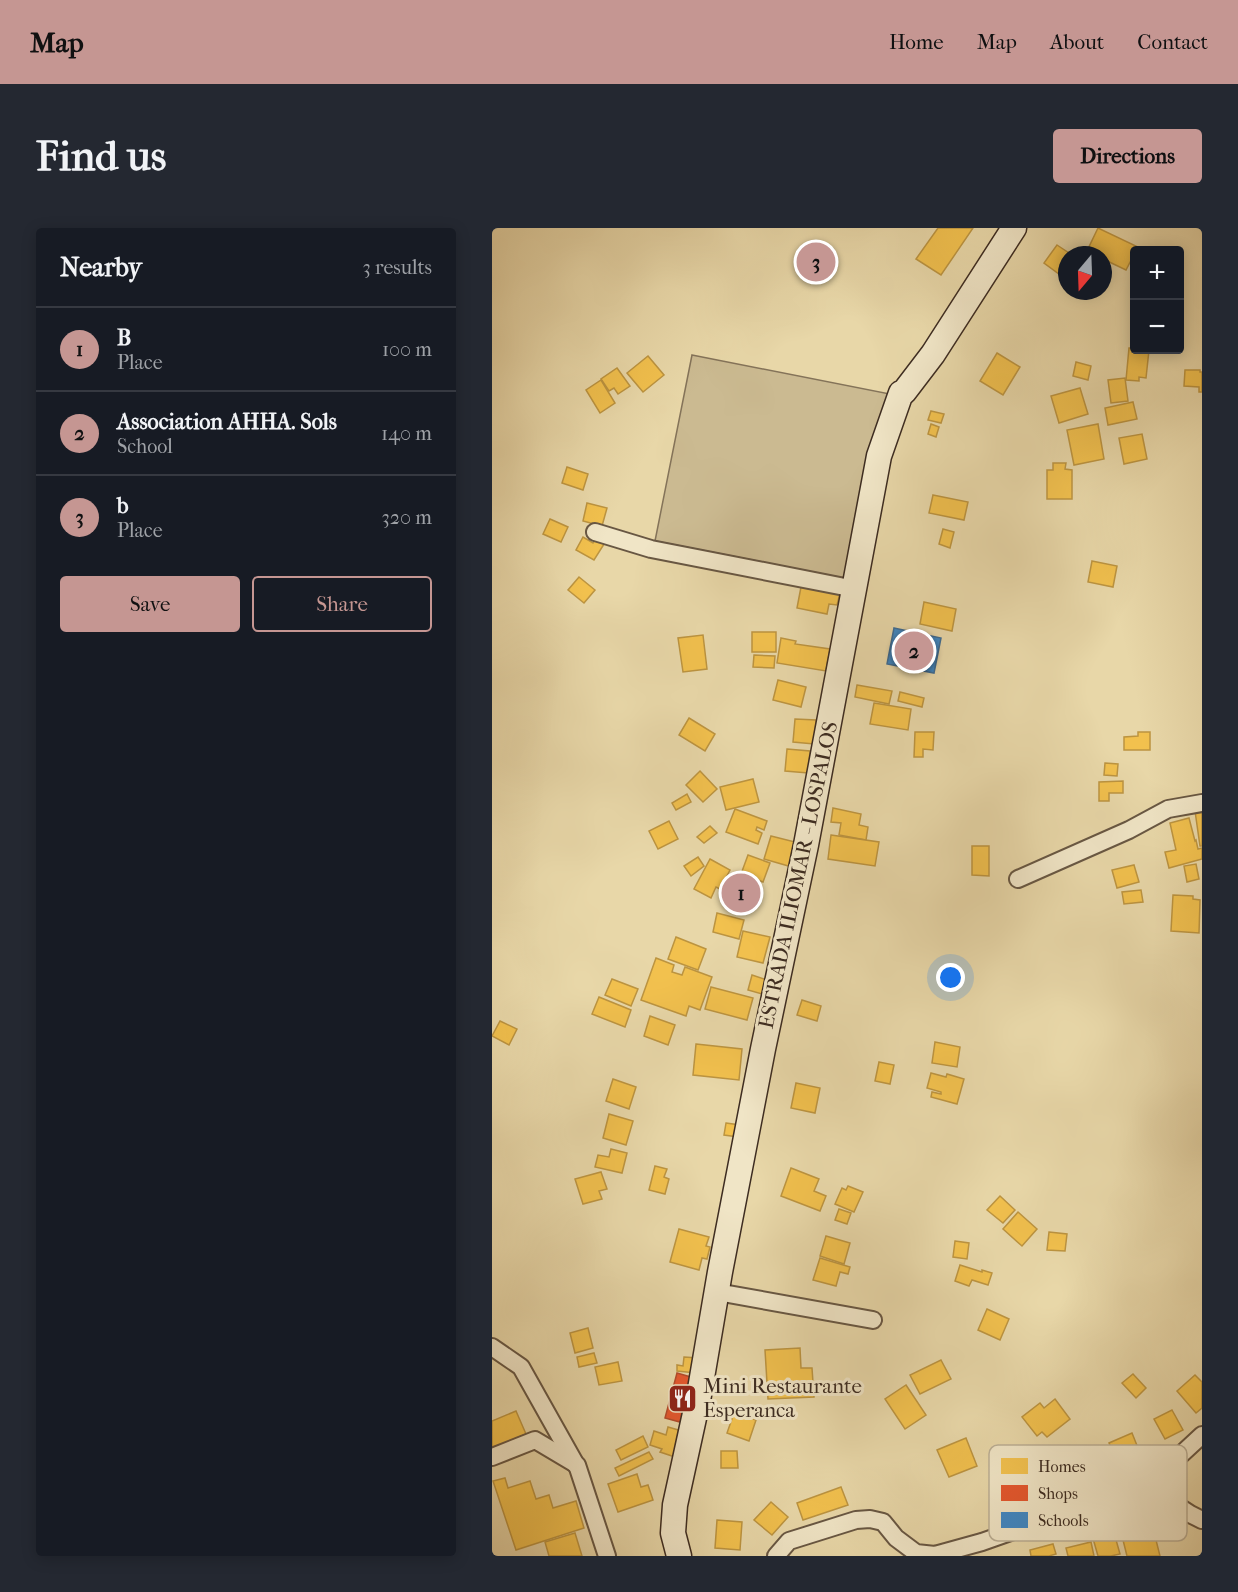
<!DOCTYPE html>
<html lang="en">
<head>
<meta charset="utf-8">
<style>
	body { margin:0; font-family:"IM FELL French Canon",serif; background:#242831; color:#f1f3f6 }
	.controls { position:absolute; right:18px; top:18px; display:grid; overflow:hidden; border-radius:6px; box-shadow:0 3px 15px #0003 }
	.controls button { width:54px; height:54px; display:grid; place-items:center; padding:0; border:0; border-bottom:2px solid #363941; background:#171b24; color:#f1f3f6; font:30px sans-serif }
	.compass { position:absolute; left:566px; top:18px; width:54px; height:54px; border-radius:50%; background:#171b24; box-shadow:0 3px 15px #0003; rotate:199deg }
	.you { position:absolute; left:459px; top:750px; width:21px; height:21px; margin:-15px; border:4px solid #fff; border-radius:50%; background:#1a73e8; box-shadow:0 0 0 9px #1a73e833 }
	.badge { display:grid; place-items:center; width:39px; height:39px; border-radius:50%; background:#c59692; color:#111; font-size:20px; font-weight:700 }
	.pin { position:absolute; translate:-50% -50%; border:3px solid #fff; box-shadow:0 2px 6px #0006 }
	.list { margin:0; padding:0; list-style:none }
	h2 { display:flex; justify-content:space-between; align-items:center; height:78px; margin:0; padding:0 24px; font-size:26px }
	h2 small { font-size:20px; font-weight:400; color:#9ea1a6 }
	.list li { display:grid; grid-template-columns:39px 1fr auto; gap:18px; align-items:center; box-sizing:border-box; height:84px; padding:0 24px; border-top:2px solid #363941 }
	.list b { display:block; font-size:22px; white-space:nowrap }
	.list p { margin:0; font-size:20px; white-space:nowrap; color:#9ea1a6 }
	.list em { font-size:20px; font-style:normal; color:#9ea1a6 }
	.actions { display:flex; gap:12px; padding:18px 24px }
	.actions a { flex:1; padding:14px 0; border:2px solid #c59692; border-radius:6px; text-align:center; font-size:21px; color:#c59692 }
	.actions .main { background:#c59692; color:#111 }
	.map { position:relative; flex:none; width:710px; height:1328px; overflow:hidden; border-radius:6px }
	header { display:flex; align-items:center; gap:36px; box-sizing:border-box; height:84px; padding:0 30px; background:#c59692; color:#111 }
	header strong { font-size:28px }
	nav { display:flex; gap:33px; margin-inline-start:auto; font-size:21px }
	.intro { display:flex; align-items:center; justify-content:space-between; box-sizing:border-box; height:144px; padding:0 36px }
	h1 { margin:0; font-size:42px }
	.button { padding:15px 27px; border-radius:6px; background:#c59692; color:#111; font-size:21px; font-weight:700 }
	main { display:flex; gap:36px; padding:0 36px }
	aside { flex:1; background:#171b24; border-radius:6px; box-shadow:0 3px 15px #0003 }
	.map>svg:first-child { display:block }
</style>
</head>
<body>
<header>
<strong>Map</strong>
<nav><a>Home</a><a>Map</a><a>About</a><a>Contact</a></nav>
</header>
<div class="intro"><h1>Find us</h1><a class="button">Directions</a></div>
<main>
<aside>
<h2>Nearby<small>3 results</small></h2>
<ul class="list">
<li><span class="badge">1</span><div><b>B</b><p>Place</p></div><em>100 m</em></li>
<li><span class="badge">2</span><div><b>Association AHHA. Sols</b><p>School</p></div><em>140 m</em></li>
<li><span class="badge">3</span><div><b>b</b><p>Place</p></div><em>320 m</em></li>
</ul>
<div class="actions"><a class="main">Save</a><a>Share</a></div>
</aside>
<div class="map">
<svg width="710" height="1328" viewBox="0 0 710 1328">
	<rect width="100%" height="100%" fill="#e8d7a8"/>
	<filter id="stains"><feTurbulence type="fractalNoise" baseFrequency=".00333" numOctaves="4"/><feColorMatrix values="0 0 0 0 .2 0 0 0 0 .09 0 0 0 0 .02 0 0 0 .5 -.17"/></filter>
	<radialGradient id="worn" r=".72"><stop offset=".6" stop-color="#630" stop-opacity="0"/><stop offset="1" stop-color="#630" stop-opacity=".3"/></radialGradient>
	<polygon fill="#cbba91" stroke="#847359" stroke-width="1.5" points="200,127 398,166 362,352 163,313"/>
	<g fill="#f2c14e" stroke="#bc9440" stroke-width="1.5">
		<polygon points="446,0 481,0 449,47 424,31"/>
		<polygon points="606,0 646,19 634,42 611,31 611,27 603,27 595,23"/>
		<polygon points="322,15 345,39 323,54 305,29"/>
		<polygon points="565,17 580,27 575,27 575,44 571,49 552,35"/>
		<polygon points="637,120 642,120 642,122 657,122 654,150 647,149 647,153 634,152"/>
		<polygon points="505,125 528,139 511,167 488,153"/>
		<polygon points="156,128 172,147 151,164 135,145"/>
		<polygon points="584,134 599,138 596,152 581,148"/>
		<polygon points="125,140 138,158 126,166 122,160 117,163 109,151"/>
		<polygon points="693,142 708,142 708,144 710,144 710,164 707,164 707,159 692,158"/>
		<polygon points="633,150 636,173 619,175 616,152"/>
		<polygon points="109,152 123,175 108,185 94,162"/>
		<polygon points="588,160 596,186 567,195 559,168"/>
		<polygon points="641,174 645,191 616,197 613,180"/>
		<polygon points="439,183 452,186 449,195 436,192"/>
		<polygon points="439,196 447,199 444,209 436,206"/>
		<polygon points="606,196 612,231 582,237 575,202"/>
		<polygon points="650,206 655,231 632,236 627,210"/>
		<polygon points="561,235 574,235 573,241 580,242 580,271 555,271 555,242 561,242"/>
		<polygon points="75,239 96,246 91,262 70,255"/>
		<polygon points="441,267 476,274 472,292 437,285"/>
		<polygon points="95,275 115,280 110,298 91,293"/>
		<polygon points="58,291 76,299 69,314 51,306"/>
		<polygon points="451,301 462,304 458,320 447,316"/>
		<polygon points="105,308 114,313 102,332 84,322 91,309 101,315"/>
		<polygon points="600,333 625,338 621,359 596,354"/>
		<polygon points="87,349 103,362 92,375 76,362"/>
		<polygon points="309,359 334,364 335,362 348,365 345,377 337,376 335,386 305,380"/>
		<polygon points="432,374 464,381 460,403 428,396"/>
		<rect x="260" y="404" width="24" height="20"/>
		<polygon points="211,407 215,441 191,444 186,410"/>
		<polygon points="289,410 304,413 303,416 338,421 334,443 285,435"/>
		<polygon points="262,427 283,428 282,440 261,439"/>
		<polygon points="286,452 314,459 309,479 281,472"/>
		<polygon points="365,457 400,463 397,476 363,469"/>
		<polygon points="408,464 432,470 430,479 406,473"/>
		<polygon points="382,475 419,481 416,502 378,496"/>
		<polygon points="197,490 223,506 213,523 187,507"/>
		<polygon points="303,491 324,492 322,516 301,514"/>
		<polygon points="423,504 442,504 441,522 431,521 431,529 422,529"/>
		<polygon points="646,504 658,504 658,522 632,522 632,509 646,508"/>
		<polygon points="295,521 318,523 316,545 293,543"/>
		<polygon points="613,535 626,536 625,548 612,547"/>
		<polygon points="208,543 225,561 211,574 194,557"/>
		<polygon points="261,551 267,574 234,582 228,559"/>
		<polygon points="631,553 631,565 617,565 617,573 607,573 607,554"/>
		<polygon points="195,566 199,574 184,582 180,575"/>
		<polygon points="341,580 369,586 367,597 376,599 374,612 347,607 349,595 339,594"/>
		<polygon points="243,581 275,593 272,602 265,599 264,602 270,605 266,616 234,604"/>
		<polygon points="710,582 710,618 708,618 703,583"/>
		<polygon points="697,590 703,613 704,612 706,621 710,620 710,631 677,640 673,624 684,622 678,595"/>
		<polygon points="177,593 186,611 166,621 157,603"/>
		<polygon points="218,598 225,605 212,615 205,609"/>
		<polygon points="339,607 387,614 383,638 336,631"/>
		<polygon points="279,608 307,615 300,639 272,631"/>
		<polygon points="480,618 497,618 497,648 480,647"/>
		<polygon points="256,627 278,635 271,654 249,646"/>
		<polygon points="206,629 212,638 199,648 192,638"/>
		<polygon points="218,631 238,642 228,661 224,659 219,670 202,661"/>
		<polygon points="704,636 707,651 695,654 692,638"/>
		<polygon points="642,637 647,654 625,660 620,642"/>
		<polygon points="240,653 264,660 259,677 235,670"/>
		<polygon points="649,662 651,674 632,676 630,664"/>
		<polygon points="681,667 701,668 701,671 708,672 707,705 679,703"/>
		<polygon points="225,685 252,692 247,711 221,704"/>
		<polygon points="251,703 278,709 271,735 245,729"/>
		<polygon points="184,709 214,721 206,742 176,731"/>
		<polygon points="164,730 182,737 180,744 190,747 193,739 220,749 208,782 197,778 194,788 149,772"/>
		<polygon points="260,747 278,753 274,767 256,762"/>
		<polygon points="120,751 146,761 139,778 113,767"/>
		<polygon points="219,759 261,770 255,792 213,781"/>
		<polygon points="107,769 139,782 133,799 100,786"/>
		<polygon points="310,772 329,778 325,793 305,787"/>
		<polygon points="158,788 183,797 176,817 152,808"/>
		<polygon points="8,793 25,801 17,817 0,808"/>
		<polygon points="443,814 468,819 465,839 440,835"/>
		<polygon points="204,816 250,821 247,852 201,847"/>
		<polygon points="387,834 402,837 398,856 383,853"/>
		<polygon points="439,845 454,849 455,846 472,851 465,876 439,869 440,864 449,866 449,864 435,860"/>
		<polygon points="121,851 144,859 137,881 114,873"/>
		<polygon points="304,855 328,860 323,885 299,880"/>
		<polygon points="117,886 141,893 134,917 111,910"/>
		<polygon points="234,895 248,897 246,909 232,907"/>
		<polygon points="119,921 135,925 130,945 103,939 106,927 117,929"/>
		<polygon points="163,938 175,941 172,949 177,951 173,966 157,962"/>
		<polygon points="299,940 327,951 322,963 334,968 328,983 289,968"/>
		<polygon points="109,944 115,961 107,963 110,971 91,976 83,951"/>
		<polygon points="356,958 371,964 362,984 343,976 350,960 354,962"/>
		<polygon points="508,968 523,982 511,995 495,982"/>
		<polygon points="347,981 359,985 355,996 343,992"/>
		<polygon points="526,984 545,1001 530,1018 511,1001"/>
		<polygon points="187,1001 217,1009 214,1018 218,1019 215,1031 210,1030 207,1042 178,1034"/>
		<polygon points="557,1004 575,1006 573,1023 555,1022"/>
		<polygon points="334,1008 358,1015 352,1036 328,1028"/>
		<polygon points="463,1013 477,1015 475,1031 461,1029"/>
		<polygon points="328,1030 358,1039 356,1046 348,1044 344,1058 321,1052"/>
		<polygon points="468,1037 490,1044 490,1042 500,1045 496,1057 480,1052 477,1058 463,1053"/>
		<polygon points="495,1081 517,1091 508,1112 486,1102"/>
		<polygon points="96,1100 101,1120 83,1125 78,1105"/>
		<polygon points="308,1120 309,1140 320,1140 322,1169 276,1171 273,1122"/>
		<polygon points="102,1125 105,1135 87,1139 85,1129"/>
		<polygon points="192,1129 206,1130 204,1145 185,1143 185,1137 191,1138"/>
		<polygon points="449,1132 459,1151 428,1166 418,1147"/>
		<polygon points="126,1134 130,1153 107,1157 103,1139"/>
		<polygon points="641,1146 654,1160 644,1170 630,1155"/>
		<polygon points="703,1147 710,1154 710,1180 704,1185 685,1163"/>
		<polygon points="414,1157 434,1187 413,1201 393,1171"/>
		<polygon points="563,1171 578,1191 555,1209 550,1204 545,1208 530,1189 548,1175 552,1180"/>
		<polygon points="680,1182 691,1202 673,1211 662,1191"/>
		<polygon points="24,1183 34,1206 0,1221 0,1193"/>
		<polygon points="242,1185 264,1192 257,1213 235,1205"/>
		<polygon points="176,1199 197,1205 189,1231 168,1224 170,1221 158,1217 162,1203 174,1207"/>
		<polygon points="640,1205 650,1230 627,1239 617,1215"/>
		<polygon points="151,1208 156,1219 129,1232 124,1222"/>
		<polygon points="474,1210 485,1238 457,1249 445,1222"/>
		<polygon points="229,1223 245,1223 246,1240 229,1240"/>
		<polygon points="157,1224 161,1231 127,1248 123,1240"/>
		<polygon points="145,1246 149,1259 156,1257 161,1272 126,1284 116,1256"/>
		<polygon points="13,1250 16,1260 38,1253 44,1271 57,1267 61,1280 84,1273 92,1300 24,1322 1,1253"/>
		<polygon points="349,1259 356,1277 311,1292 305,1275"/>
		<polygon points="279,1274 296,1289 280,1307 262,1292"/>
		<polygon points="225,1292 250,1294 248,1322 223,1320"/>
		<polygon points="619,1294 628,1326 619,1328 606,1328 598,1300"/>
		<polygon points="661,1300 668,1328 635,1328 630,1308"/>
		<polygon points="83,1305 90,1328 57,1328 53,1314"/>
		<polygon points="599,1314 602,1328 576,1328 574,1320"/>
		<polygon points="561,1316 564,1326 557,1328 539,1328 538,1322"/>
	</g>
	<polygon fill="#e4572e" stroke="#b24a2a" stroke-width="1.5" points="185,1145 206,1151 195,1196 173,1190"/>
	<polygon fill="#3f88c5" stroke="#3e6c94" stroke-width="1.5" points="402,400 449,410 442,445 395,436"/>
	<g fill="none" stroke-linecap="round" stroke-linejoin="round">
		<defs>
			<g id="street">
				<polyline points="103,304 159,321 363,361"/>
				<polyline points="526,651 637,602 676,581 710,575"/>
				<polyline points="225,1064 381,1092"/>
				<polyline points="0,1119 29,1139 84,1237"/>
				<polyline points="0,1229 43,1212 85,1237 115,1328"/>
				<polyline points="655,1258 698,1286 710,1292"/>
				<polyline points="284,1328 297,1313 364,1292 378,1291 391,1294 404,1310 424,1325 443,1327 490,1314 561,1289 627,1270 655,1258 710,1207"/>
			</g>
			<polyline id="secondary" points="187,1328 181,1305 183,1277 207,1167 228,1044 271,821 314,617 387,228 409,165 412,164 441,126 522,0"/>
		</defs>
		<use href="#street" stroke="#685743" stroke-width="20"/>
		<use href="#secondary" stroke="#3d2c21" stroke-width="27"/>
		<use href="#street" stroke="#f0e5c6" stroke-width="16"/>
		<use href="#secondary" stroke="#f0e5c6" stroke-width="24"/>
	</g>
	<defs>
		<symbol id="restaurant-square" viewBox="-11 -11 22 22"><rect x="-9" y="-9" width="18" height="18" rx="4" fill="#8f2418" stroke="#f0e5c6"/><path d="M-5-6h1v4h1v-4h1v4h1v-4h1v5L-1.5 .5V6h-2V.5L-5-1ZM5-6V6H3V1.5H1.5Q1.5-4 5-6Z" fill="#fff"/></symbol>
	</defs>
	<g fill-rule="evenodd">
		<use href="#restaurant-square" x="174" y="1154" width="33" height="33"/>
	</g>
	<g text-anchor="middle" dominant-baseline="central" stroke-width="6" stroke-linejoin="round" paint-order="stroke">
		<g font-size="21" fill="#3d2c21" stroke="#f0e5c6">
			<text transform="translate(306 647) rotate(-78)">ESTRADA ILIOMAR - LOSPALOS</text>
		</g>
		<g font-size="21" fill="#3d2c21" stroke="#f0e5c6" text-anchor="start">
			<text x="211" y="1158">Mini Restaurante<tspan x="211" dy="24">Esperanca</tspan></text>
		</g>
	</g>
	<rect x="497" y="1217" width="198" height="96" rx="9" fill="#f0e5c6" stroke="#baae94" stroke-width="1.5"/>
	<rect x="509" y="1230" width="27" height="16" fill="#f2c14e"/>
	<rect x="509" y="1257" width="27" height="16" fill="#e4572e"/>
	<rect x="509" y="1284" width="27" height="16" fill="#3f88c5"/>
	<g font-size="16" fill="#3d2c21">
		<text x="546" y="1244">Homes</text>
		<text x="546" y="1271">Shops</text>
		<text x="546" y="1298">Schools</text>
	</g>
	<rect width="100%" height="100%" filter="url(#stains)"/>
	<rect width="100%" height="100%" fill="url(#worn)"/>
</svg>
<div class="controls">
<button>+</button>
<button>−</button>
</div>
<svg class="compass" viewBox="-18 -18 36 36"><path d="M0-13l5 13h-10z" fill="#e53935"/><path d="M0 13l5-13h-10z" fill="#9ea1a6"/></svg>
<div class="you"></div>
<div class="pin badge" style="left:249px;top:665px">1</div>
<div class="pin badge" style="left:422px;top:423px">2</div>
<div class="pin badge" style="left:324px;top:34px">3</div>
</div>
</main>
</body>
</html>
